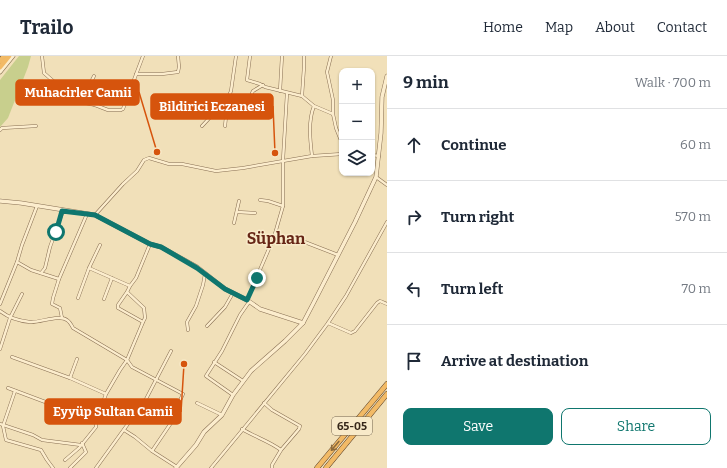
<!DOCTYPE html>
<html lang="en">
<head>
<meta charset="utf-8">
<style>
	body { margin:0; font-family:Bitter,serif; background:#f2f2f3; color:#1f2937 }
	.controls { position:absolute; right:12px; top:12px; display:grid; overflow:hidden; border-radius:8px; box-shadow:0 1px 3px #0004 }
	.controls button { width:36px; height:36px; display:grid; place-items:center; padding:0; border:0; border-bottom:1px solid #e0e1e3; background:#fff; color:#1f2937; font:20px sans-serif }
	.stop { position:absolute; width:12px; height:12px; margin:-9px; border:3px solid #0f766e; border-radius:50%; background:#fff }
	.stop.end { background:#0f766e; border-color:#fff; box-shadow:0 1px 4px #0008 }
	.list { margin:0; padding:0; list-style:none }
	h2 { display:flex; justify-content:space-between; align-items:center; height:52px; margin:0; padding:0 16px; font-size:17px }
	h2 small { font-size:13px; font-weight:400; color:#747a83 }
	.list li { display:grid; grid-template-columns:26px 1fr auto; gap:12px; align-items:center; box-sizing:border-box; height:72px; padding:0 16px; border-top:1px solid #e0e1e3 }
	.list b { display:block; font-size:15px; white-space:nowrap }
	.list em { font-size:13px; font-style:normal; color:#747a83 }
	.actions { display:flex; gap:8px; padding:12px 16px }
	.actions a { flex:1; padding:9px 0; border:1px solid #0f766e; border-radius:8px; text-align:center; font-size:14px; color:#0f766e }
	.actions .main { background:#0f766e; color:#fff }
	.icon { flex:none; width:22px; height:22px; fill:none; stroke:currentColor; stroke-width:2; stroke-linecap:round; stroke-linejoin:round }
	.map { position:relative; flex:none; width:387px; height:412px; overflow:hidden }
	header { display:flex; align-items:center; gap:24px; box-sizing:border-box; height:56px; padding:0 20px; background:#fff; border-bottom:1px solid #e0e1e3 }
	header strong { font-size:19px }
	nav { display:flex; gap:22px; margin-inline-start:auto; font-size:14px }
	main { display:flex }
	aside { flex:1; background:#fff }
	.map>svg:first-child { display:block }
</style>
</head>
<body>
<header>
<strong>Trailo</strong>
<nav><a>Home</a><a>Map</a><a>About</a><a>Contact</a></nav>
</header>
<main>
<div class="map">
<svg width="387" height="412" viewBox="0 0 387 412">
	<rect width="100%" height="100%" fill="#f1e0b9"/>
	<polygon fill="#c8cf8d" points="19,0 31,0 28,11 8,62 0,71 0,24"/>
	<g fill="none" stroke-linecap="round" stroke-linejoin="round">
		<defs>
			<g id="minor">
				<polyline points="42,0 44,17 76,45 95,49 108,54 121,54 123,53 143,0"/>
				<polyline points="250,0 247,24 260,28 265,31 302,40 314,50 333,58"/>
				<polyline points="331,0 327,16 333,44 333,58 336,72 342,87"/>
				<polyline points="136,18 162,18 178,16 179,11 178,0"/>
				<polyline points="94,20 92,24 95,29 95,49"/>
				<polyline points="280,35 282,0"/>
				<polyline points="252,37 253,35 263,29"/>
				<polyline points="302,40 304,11 304,0"/>
				<polyline points="202,70 228,42 231,35 236,0"/>
				<polyline points="225,70 228,42"/>
				<polyline points="0,74 2,72 36,70"/>
				<polyline points="372,99 379,100"/>
				<path d="M312,100C310,83 308,65 314,50"/>
				<polyline points="376,121 387,129"/>
				<polyline points="260,144 268,145 283,150"/>
				<polyline points="237,156 255,157"/>
				<polyline points="95,159 123,128 137,115 144,104 149,102 169,108 182,108 216,115 243,112 312,100 342,98"/>
				<polyline points="234,167 239,145"/>
				<polyline points="302,185 338,199"/>
				<polyline points="17,206 31,214 59,223"/>
				<polyline points="41,217 45,212 50,191 63,155"/>
				<polyline points="130,230 136,222 150,188"/>
				<polyline points="127,236 118,249 118,252 143,266"/>
				<polyline points="78,242 89,212 100,189"/>
				<polyline points="104,243 112,222"/>
				<polyline points="247,244 274,181 283,150 283,104 287,37"/>
				<polyline points="0,248 17,206 22,189 37,150"/>
				<path d="M0,255C9,262 19,265 30,266C40,267 59,258 67,264C70,266 72,270 73,272L127,304L132,311L183,338L176,353L173,364L152,395L177,411"/>
				<polyline points="62,262 60,252 52,248 53,242 59,223 87,158"/>
				<polyline points="328,267 351,277 355,275 377,247 380,245 387,248"/>
				<polyline points="207,270 225,251 233,237"/>
				<polyline points="188,274 187,266 196,250 203,229 205,218"/>
				<polyline points="0,293 10,262 22,238"/>
				<polyline points="12,301 70,322 106,338"/>
				<polyline points="214,306 243,325"/>
				<polyline points="70,322 77,303"/>
				<polyline points="8,332 96,365"/>
				<polyline points="15,335 3,370 6,384 41,394 47,404 53,412"/>
				<polyline points="233,339 206,320 222,295 240,259 249,246"/>
				<polyline points="197,347 222,359"/>
				<polyline points="264,347 272,354 300,370 299,373 281,394 272,409 272,412"/>
				<polyline points="0,368 33,379 42,384 81,389"/>
				<path d="M242,373C255,381 269,385 281,394"/>
				<polyline points="124,374 135,381 152,395"/>
				<polyline points="65,404 79,392 96,371 96,365 106,338 120,314 127,304 143,266 145,262 144,252 127,236 130,230 89,212"/>
				<polyline points="70,412 86,396 82,387"/>
				<polyline points="96,412 146,343 171,295"/>
				<polyline points="211,412 305,298 328,267 346,240 387,166"/>
			</g>
			<g id="tertiary">
				<polyline points="0,16 13,0"/>
				<polyline points="0,145 21,147 95,159 150,188 161,191 197,211 225,233 247,244 260,253 303,267"/>
				<polyline points="176,412 196,389 204,376 222,359 233,339 251,315 285,285 303,267 313,248 355,166 376,121 381,77 382,41 387,20"/>
			</g>
			<g id="trunk">
				<polyline points="0,5 4,0"/>
				<polyline points="0,11 9,0"/>
				<polyline points="317,412 387,328"/>
				<polyline points="326,412 387,338"/>
			</g>
		</defs>
		<use href="#minor" stroke="#886f53" stroke-width="3.5"/>
		<use href="#tertiary" stroke="#886f53" stroke-width="4.5"/>
		<use href="#trunk" stroke="#553d28" stroke-width="5.5"/>
		<use href="#minor" stroke="#fcedcd" stroke-width="2.5"/>
		<use href="#tertiary" stroke="#fcedcd" stroke-width="3.5"/>
		<use href="#trunk" stroke="#f2ba66" stroke-width="4.5"/>
	</g>
	<defs><path id="oneway-shaft" d="M-6 0H5M1.5-3L5.5 0L1.5 3" fill="none" stroke-width="1.6" stroke-linecap="round" stroke-linejoin="round"/></defs>
	<use stroke="#8b693c" href="#oneway-shaft" transform="translate(335 390) rotate(130)"/>
	<g fill="none" stroke-linecap="round" stroke-linejoin="round">
		<polyline stroke="#0f766e" stroke-width="5" points="56,176 62,155 95,159 150,188 161,191 197,212 225,233 247,244 257,222"/>
	</g>
	<g text-anchor="middle" dominant-baseline="central" stroke-width="3" stroke-linejoin="round" paint-order="stroke">
		<rect fill="#f8eac9" stroke="#70624e" stroke-width="1" x="332" y="361" width="40" height="18" rx="3"/>
		<g font-size="11" font-weight="bold" fill="#362719">
			<text x="352" y="370">65-05</text>
		</g>
		<g font-size="16" font-weight="bold" fill="#662515" stroke="#f8eac9">
			<text x="276" y="182">Süphan</text>
		</g>
	</g>
	<path fill="none" stroke="#d6540d" stroke-width="1.5" d="M157 96L139 36M275 97L273 50M184 308L181 356"/>
	<g fill="#d6540d" stroke="#f8eac9" stroke-width="1.5">
		<circle cx="157" cy="96" r="4"/>
		<circle cx="275" cy="97" r="4"/>
		<circle cx="184" cy="308" r="4"/>
	</g>
	<g fill="#d6540d" stroke="#d6540d" stroke-width="1.5">
		<rect x="16" y="24" width="123" height="25" rx="4"/>
		<rect x="151" y="38" width="122" height="25" rx="4"/>
		<rect x="45" y="343" width="136" height="25" rx="4"/>
	</g>
	<g font-size="13" text-anchor="middle" font-weight="bold" fill="#fff">
		<text x="78" y="41">Muhacirler Camii</text>
		<text x="212" y="55">Bildirici Eczanesi</text>
		<text x="113" y="360">Eyyüp Sultan Camii</text>
	</g>
</svg>
<div class="controls">
<button>+</button>
<button>−</button>
<button><svg class="icon" aria-label="layers" viewBox="0 0 24 24"><path d="M12 4l9 5-9 5-9-5zM3 14l9 5 9-5"/></svg></button>
</div>
<div class="stop" style="left:56px;top:176px"></div>
<div class="stop end" style="left:257px;top:222px"></div>
</div>
<aside>
<h2>9 min<small>Walk · 700 m</small></h2>
<ul class="list">
<li><svg class="icon" aria-label="ahead" viewBox="0 0 24 24"><path d="M12 20V5M6 11l6-6 6 6"/></svg><div><b>Continue</b></div><em>60 m</em></li>
<li><svg class="icon" aria-label="right" viewBox="0 0 24 24"><path d="M7 20v-9h11M14 6l5 5-5 5"/></svg><div><b>Turn right</b></div><em>570 m</em></li>
<li><svg class="icon" aria-label="left" viewBox="0 0 24 24"><path d="M17 20v-9H6M10 6l-5 5 5 5"/></svg><div><b>Turn left</b></div><em>70 m</em></li>
<li><svg class="icon" aria-label="arrive" viewBox="0 0 24 24"><path d="M6 21V4h12l-3 4 3 4H6"/></svg><div><b>Arrive at destination</b></div></li>
</ul>
<div class="actions"><a class="main">Save</a><a>Share</a></div>
</aside>
</main>
</body>
</html>
